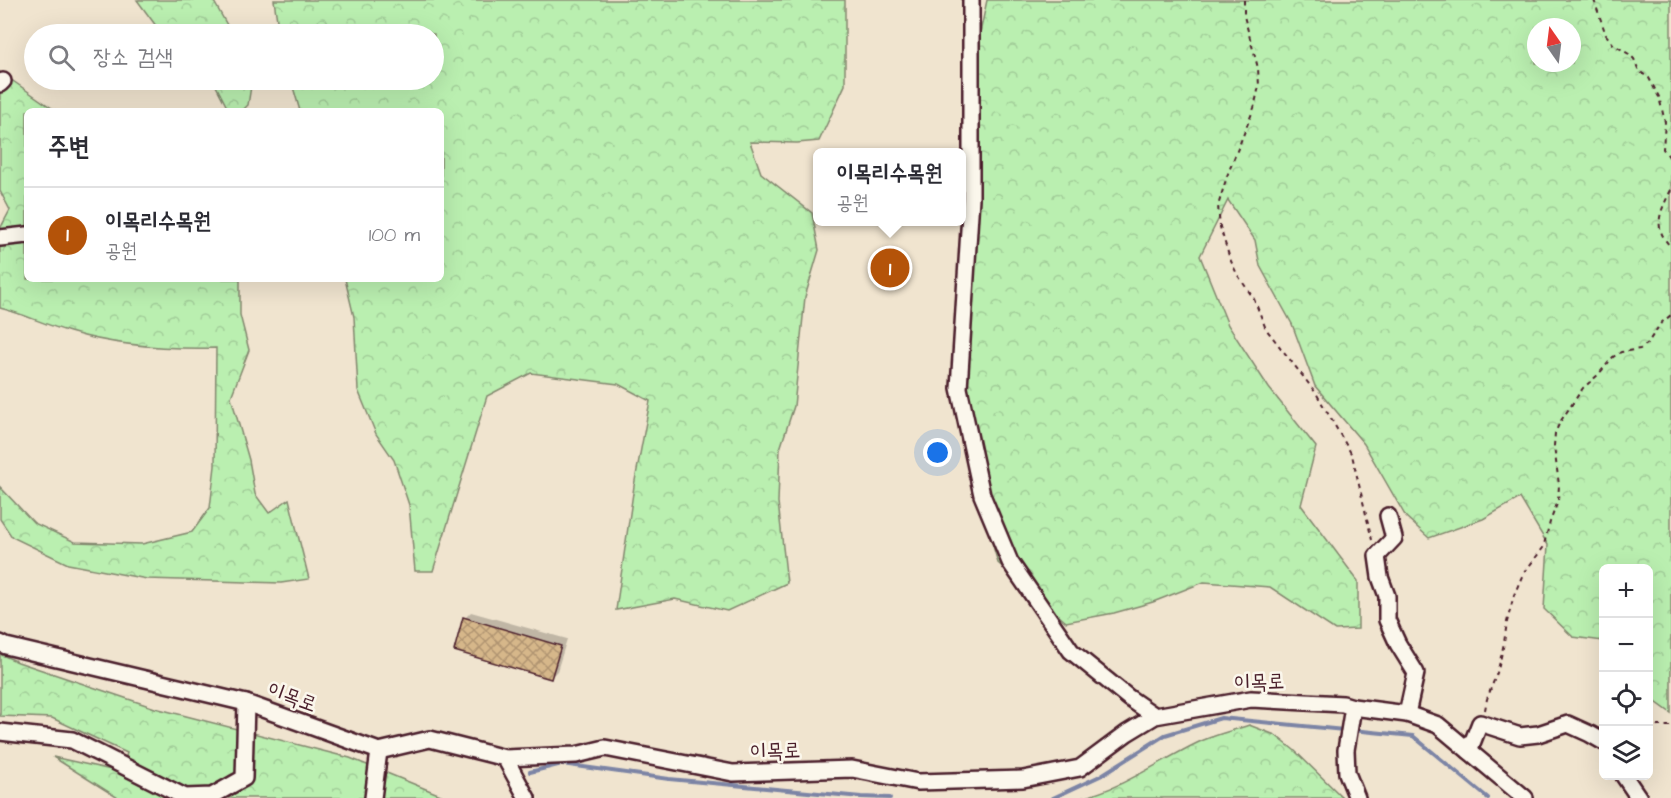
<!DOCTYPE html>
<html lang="ko">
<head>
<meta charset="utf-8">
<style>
	body { margin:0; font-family:"Architects Daughter","Poor Story",sans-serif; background:#f7f7f7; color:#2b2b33 }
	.controls { position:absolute; right:18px; bottom:18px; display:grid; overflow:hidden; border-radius:9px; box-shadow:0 6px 24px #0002 }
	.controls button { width:54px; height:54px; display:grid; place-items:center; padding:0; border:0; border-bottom:2px solid #e1e1e2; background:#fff; color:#2b2b33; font:30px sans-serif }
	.compass { position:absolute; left:1527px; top:18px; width:54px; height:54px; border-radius:50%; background:#fff; box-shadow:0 6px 24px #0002; rotate:346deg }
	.you { position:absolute; left:938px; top:453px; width:21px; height:21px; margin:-15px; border:4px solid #fff; border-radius:50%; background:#1a73e8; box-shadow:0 0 0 9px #1a73e833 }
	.badge { display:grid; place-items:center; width:39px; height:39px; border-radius:50%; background:#b45309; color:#fff; font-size:20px; font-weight:700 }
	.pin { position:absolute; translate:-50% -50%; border:3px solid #fff; box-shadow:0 2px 6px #0006 }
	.popup { position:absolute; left:813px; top:148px; width:153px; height:78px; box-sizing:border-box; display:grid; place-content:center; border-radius:9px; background:#fff; filter:drop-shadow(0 2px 4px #0005); font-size:20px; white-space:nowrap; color:#7c7c81 }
	.popup b { font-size:22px; color:#2b2b33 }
	.popup::after { content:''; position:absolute; left:50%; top:100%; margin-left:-12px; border:12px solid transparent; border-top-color:#fff }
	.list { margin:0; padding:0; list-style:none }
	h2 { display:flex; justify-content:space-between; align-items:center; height:78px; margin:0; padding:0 24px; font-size:26px }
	h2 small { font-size:20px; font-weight:400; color:#7c7c81 }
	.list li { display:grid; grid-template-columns:39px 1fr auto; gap:18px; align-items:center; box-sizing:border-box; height:96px; padding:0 24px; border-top:2px solid #e1e1e2 }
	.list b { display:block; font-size:22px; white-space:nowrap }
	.list p { margin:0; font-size:20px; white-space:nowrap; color:#7c7c81 }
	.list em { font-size:20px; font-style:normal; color:#7c7c81 }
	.icon { flex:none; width:33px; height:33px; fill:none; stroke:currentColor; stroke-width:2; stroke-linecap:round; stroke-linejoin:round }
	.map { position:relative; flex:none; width:1671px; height:798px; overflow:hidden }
	.search { position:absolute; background:#fff; box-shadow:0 6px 24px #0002; left:24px; top:24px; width:420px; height:66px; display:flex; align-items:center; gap:15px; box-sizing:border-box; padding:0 21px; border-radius:33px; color:#7c7c81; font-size:22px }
	.panel { position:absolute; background:#fff; box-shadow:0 6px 24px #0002; left:24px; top:108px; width:420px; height:174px; border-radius:9px }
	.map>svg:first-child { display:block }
</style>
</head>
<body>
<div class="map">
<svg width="1671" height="798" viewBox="0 0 1671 798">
	<defs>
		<pattern id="forest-crowns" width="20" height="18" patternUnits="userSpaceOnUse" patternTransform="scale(1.5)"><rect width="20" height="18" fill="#baefb0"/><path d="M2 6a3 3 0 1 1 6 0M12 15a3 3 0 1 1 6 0" fill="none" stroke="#a1cc98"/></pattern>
		<pattern id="building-cross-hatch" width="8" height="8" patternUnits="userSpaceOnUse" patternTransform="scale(1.5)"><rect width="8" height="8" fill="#d6b78a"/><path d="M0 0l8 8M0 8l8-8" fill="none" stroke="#b09471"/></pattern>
	</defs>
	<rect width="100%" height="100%" fill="#f0e4cf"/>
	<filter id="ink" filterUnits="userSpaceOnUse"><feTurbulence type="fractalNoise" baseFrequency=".0167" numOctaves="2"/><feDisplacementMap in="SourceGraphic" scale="12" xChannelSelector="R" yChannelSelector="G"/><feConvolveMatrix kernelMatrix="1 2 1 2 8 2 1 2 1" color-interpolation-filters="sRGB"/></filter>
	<g filter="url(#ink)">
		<g fill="url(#forest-crowns)" stroke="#82876e" stroke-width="1.5" fill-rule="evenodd">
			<polygon points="137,0 213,0 232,34 162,34"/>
			<polygon points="274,0 845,0 845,85 819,141 797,143 750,142 761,173 812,213 819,250 805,297 794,406 780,449 778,502 787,583 727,611 675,599 616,610 634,486 650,401 618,384 531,373 487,396 433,571 415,571 409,505 394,460 376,434 358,390 354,317 345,279 441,279 441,111 300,111 291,80 434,80 434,34 279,34"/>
			<path d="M987,0H1671V713L1653,700L1649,693L1648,568H1604L1603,641L1573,637L1544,609L1548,545L1520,498L1483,519L1429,538L1406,517L1364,444L1315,386L1292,324L1260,266L1255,240L1228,200L1200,256L1228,325L1269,388L1316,447L1301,505L1358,581V629L1335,630L1270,587L1204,582L1153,602L1114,613L1066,622L998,563L966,453L962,339L976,174L979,38ZM1536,27H1572V63H1536Z"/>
			<path d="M0,72L56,111H27V279H240V315L249,350L231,397L249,460L255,494L269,513L289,499L309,579L281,583L147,579L68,564L12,537L0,519V487L34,523L75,542L142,544L192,532L210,508L215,466L216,348C169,349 115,346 70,332C46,325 24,314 0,308V229L10,210L0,191Z"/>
			<polygon points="213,80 252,80 248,105 242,111 229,111"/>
			<polygon points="0,654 18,662 155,708 350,758 448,798 118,798 53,757 121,772 127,753 52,718 0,716"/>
			<path d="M1249,725L1275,735L1294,750L1343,798H1081C1123,788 1158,762 1197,743C1213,735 1232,731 1249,725Z"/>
		</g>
		<polygon fill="#0003" points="471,612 567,639 557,671 551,677 465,618"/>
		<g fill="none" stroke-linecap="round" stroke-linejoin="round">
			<g stroke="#7b84a5" stroke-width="4">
				<polyline points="1352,730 1413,736 1488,798"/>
				<polyline points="530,772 562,764 669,779 861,797 890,798"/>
				<polyline points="1053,798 1100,776 1165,735 1221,718 1344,730"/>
			</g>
		</g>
		<polygon fill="url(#building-cross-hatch)" stroke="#4a1f2b" stroke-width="1.5" points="463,617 561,646 551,679 454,651"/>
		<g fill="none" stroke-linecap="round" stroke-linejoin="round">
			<defs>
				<g id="minor">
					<polyline points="971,0 971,198 959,388 982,495 1010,562 1071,651 1129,698 1155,716"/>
					<polyline points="0,84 3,81"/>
					<polyline points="0,238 27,235"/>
					<polyline points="1388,516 1394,538 1377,556 1380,577 1387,596 1387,620 1398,644 1416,673 1407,714"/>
					<polyline points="0,643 6,646 246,703 379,751 430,739 505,758 576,755 605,748 733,773 852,769 918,782 1023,779 1080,768 1127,733 1155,716 1251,699 1343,704 1353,707 1407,714 1438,725 1525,798"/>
					<polyline points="1353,707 1346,750 1347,773 1357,798"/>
					<polyline points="0,732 72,740 185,797 212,796 244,778 246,703"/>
					<polyline points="1469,751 1480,723 1520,736 1538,734 1568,724 1590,734 1604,742"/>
					<polyline points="505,758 527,798"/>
					<polyline points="1624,776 1639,798"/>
					<polyline points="373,798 379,751"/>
				</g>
			</defs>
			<use href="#minor" stroke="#4a1f2b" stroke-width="20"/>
			<g stroke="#4a1f2b" stroke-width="2" stroke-dasharray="4.5 4.5" stroke-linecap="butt">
				<polyline points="1244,0 1244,16 1258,68 1259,86 1254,108 1227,176 1218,206 1220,227 1230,259 1237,274 1254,299 1266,329 1316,393 1352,455 1372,540"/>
				<polyline points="1594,0 1606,35 1614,45 1629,54 1634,59 1639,71 1649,78 1659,97 1665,122 1663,149 1671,159"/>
				<path d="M1671,190C1660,212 1652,227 1671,247"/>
				<polyline points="1485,710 1487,699 1498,670 1504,643 1507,622 1514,595 1523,574 1543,548 1550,522 1558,501 1559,485 1554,446 1555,433 1560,422 1583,388 1598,375 1613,357 1621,352 1640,349 1647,344 1661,323 1671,315"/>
				<polyline points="1648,729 1658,726 1671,726"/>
			</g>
			<use href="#minor" stroke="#fbf7ec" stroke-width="15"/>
		</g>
	</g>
	<g text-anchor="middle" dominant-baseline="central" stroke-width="5" stroke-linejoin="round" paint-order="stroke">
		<g font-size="21" fill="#4a1f2b" stroke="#fbf7ec">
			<text transform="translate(1259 682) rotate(-2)">이목로</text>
			<text transform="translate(292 697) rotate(20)">이목로</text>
			<text transform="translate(775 751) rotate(-2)">이목로</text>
		</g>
	</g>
</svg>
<div class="controls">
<button>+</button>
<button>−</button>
<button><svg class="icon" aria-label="locate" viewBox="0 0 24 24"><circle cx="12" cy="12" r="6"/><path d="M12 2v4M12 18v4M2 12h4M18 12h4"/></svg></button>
<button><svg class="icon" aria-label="layers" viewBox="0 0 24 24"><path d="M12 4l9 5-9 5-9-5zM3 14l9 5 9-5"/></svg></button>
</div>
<svg class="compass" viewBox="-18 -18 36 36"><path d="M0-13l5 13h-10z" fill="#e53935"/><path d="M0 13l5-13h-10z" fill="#7c7c81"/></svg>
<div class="you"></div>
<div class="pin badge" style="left:890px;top:268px">1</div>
<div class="popup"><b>이목리수목원</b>공원</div>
<div class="search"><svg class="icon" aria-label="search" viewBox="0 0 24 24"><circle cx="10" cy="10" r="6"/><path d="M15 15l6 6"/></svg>장소 검색</div>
<section class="panel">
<h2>주변<small></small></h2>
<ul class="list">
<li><span class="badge">1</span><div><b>이목리수목원</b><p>공원</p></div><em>100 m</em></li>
</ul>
</section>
</div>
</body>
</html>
